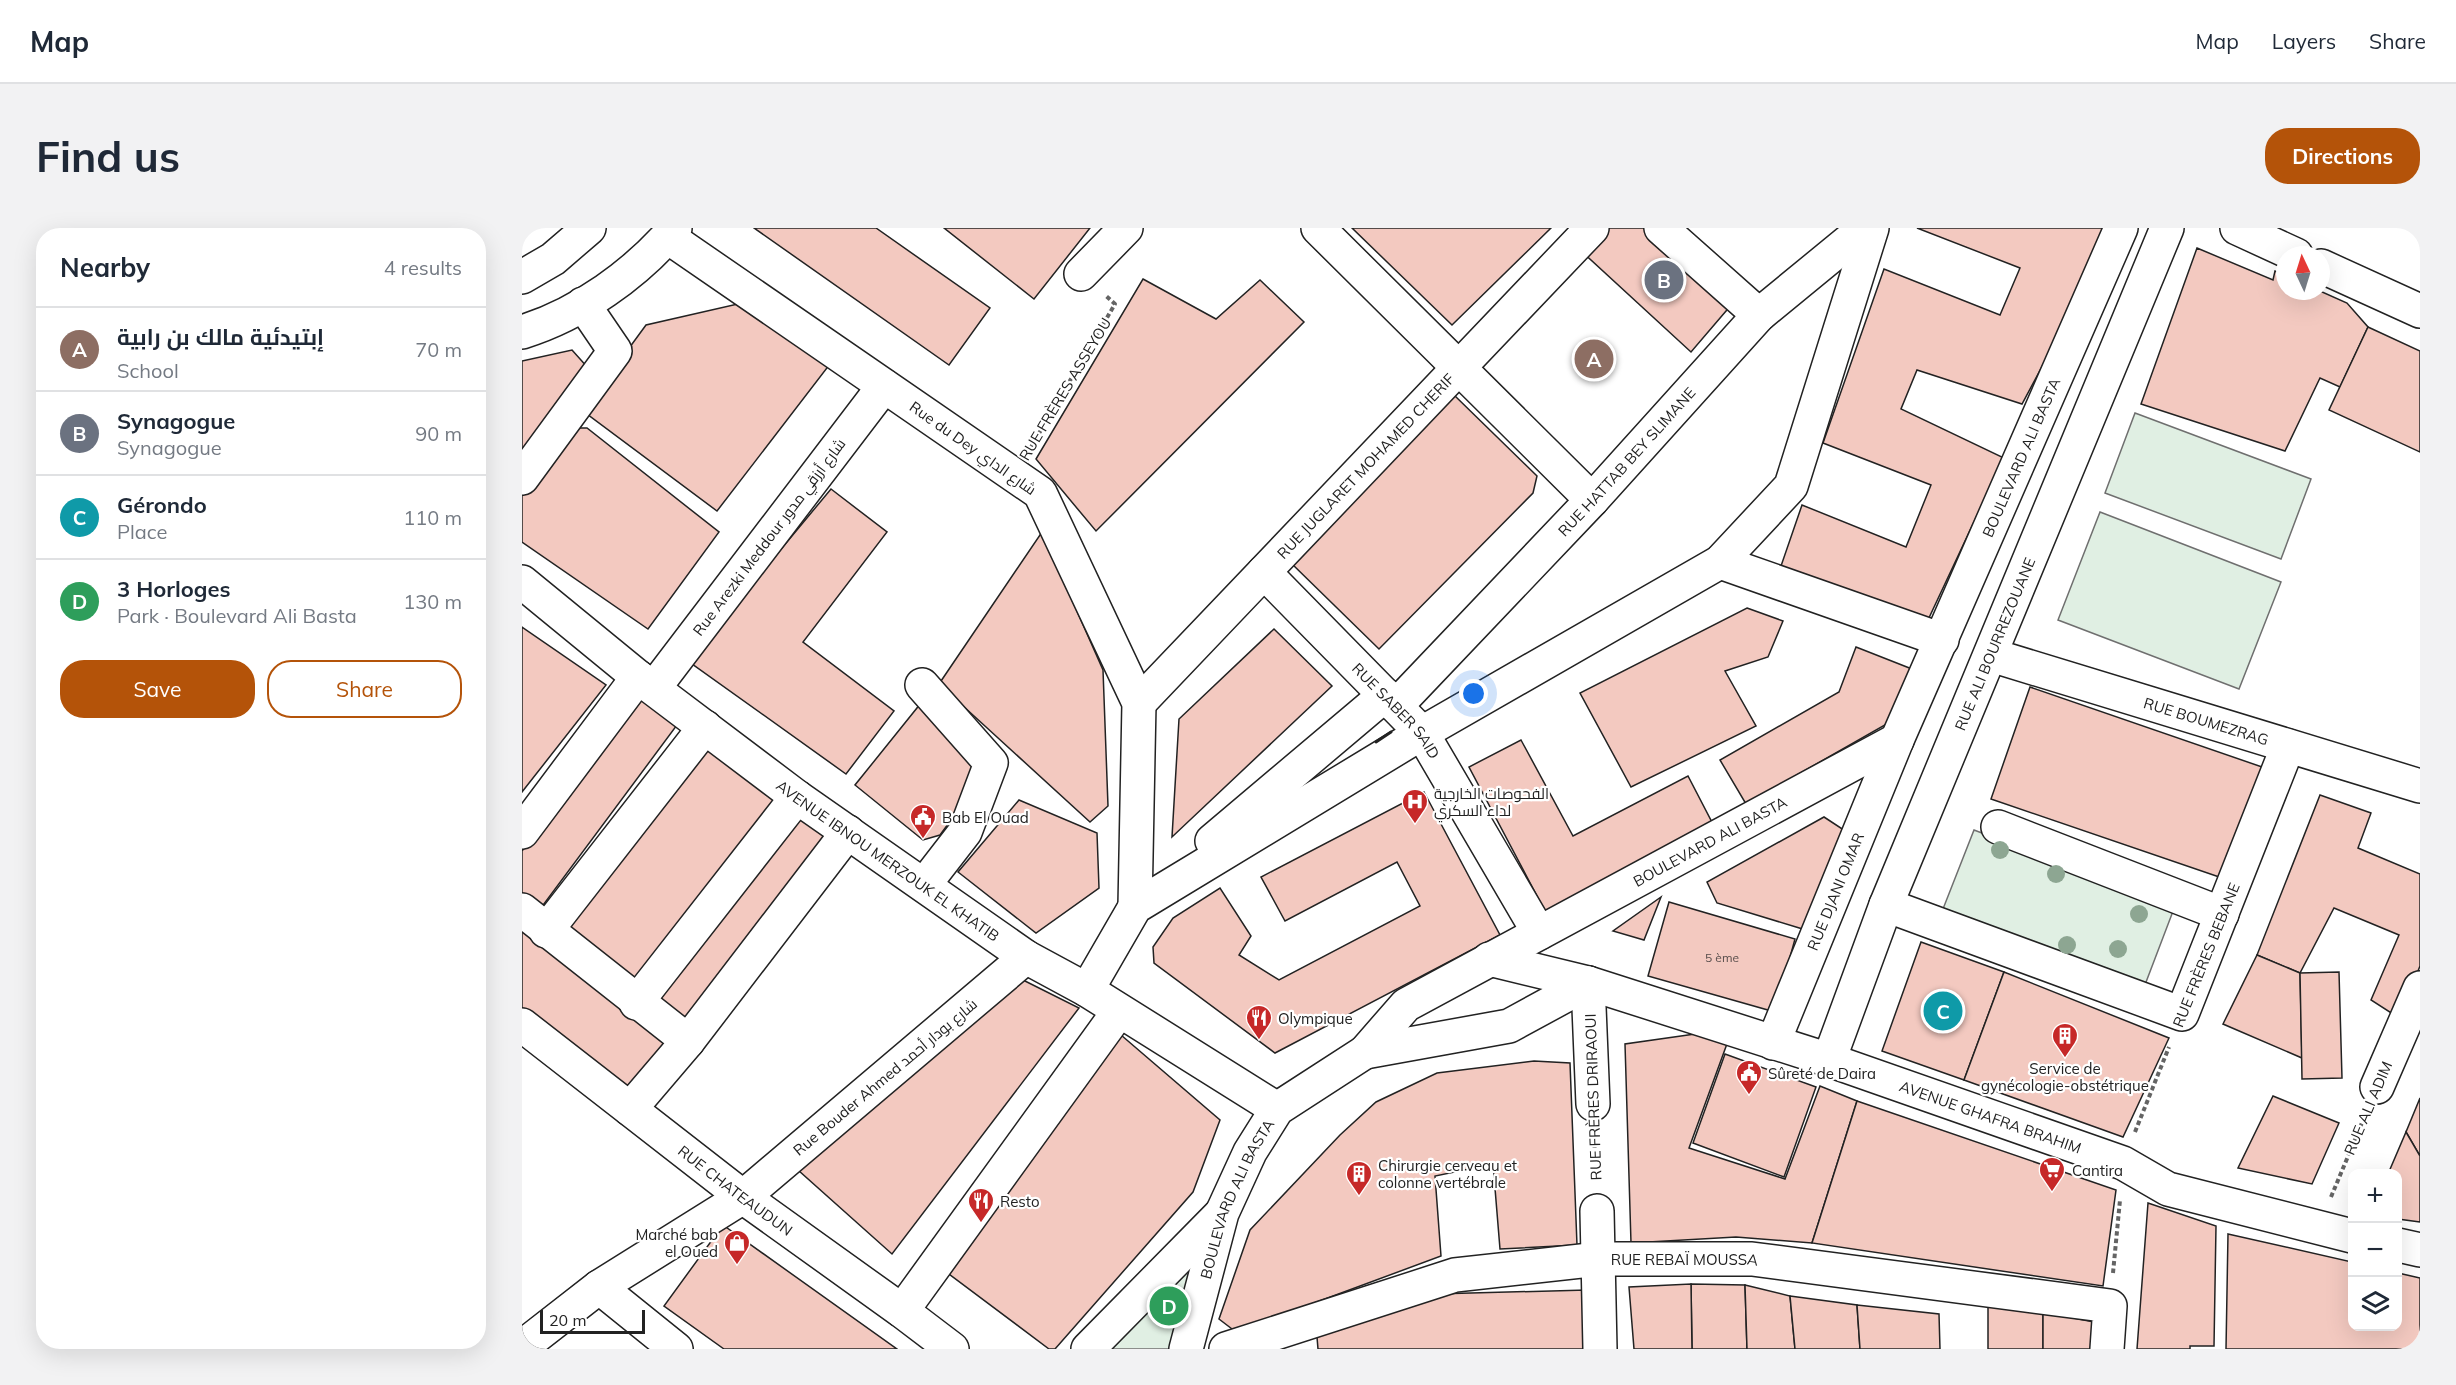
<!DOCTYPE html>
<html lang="en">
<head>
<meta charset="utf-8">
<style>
	body { margin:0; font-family:Mulish,Cairo,sans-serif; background:#f2f2f3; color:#1f2937 }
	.controls { position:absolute; right:18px; bottom:18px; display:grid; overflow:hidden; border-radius:12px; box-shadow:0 6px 24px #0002 }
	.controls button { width:54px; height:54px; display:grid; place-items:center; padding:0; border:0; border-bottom:2px solid #e0e1e3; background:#fff; color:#1f2937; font:30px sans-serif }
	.compass { position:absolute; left:1754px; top:18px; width:54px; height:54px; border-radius:50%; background:#fff; box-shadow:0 6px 24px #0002; rotate:356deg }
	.scale { position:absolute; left:18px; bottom:15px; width:105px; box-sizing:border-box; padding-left:6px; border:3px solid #222; border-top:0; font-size:16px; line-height:21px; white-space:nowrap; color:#222; -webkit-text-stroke:4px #fff; paint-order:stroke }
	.you { position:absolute; left:952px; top:466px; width:21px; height:21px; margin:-15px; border:4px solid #fff; border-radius:50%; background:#1a73e8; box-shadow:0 0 0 9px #1a73e833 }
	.badge { display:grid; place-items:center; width:39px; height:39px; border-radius:50%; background:#b45309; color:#fff; font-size:20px; font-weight:700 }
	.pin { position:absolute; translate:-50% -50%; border:3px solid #fff; box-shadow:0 2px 6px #0006 }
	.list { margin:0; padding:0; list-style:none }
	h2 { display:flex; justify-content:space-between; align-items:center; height:78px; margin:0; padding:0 24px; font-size:26px }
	h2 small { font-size:20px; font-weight:400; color:#747a83 }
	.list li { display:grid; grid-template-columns:39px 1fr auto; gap:18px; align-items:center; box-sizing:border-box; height:84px; padding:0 24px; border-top:2px solid #e0e1e3 }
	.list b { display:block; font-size:22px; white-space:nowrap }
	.list p { margin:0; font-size:20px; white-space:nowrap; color:#747a83 }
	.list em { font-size:20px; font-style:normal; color:#747a83 }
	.actions { display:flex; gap:12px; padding:18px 24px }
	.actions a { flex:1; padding:14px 0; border:2px solid #b45309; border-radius:24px; text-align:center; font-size:21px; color:#b45309 }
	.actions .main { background:#b45309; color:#fff }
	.icon { flex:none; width:33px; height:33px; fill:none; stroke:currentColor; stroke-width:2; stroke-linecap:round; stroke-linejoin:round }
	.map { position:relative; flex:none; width:1898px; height:1121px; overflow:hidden; border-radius:24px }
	header { display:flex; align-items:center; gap:36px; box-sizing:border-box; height:84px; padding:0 30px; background:#fff; border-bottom:2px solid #e0e1e3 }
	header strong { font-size:28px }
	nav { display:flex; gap:33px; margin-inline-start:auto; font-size:21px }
	.intro { display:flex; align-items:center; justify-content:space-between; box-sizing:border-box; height:144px; padding:0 36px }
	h1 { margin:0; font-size:42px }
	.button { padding:15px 27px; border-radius:24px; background:#b45309; color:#fff; font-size:21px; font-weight:700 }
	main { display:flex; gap:36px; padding:0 36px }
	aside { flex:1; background:#fff; border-radius:24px; box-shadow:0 6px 24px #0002 }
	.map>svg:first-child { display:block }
</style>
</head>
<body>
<header>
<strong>Map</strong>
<nav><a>Map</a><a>Layers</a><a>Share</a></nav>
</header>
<div class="intro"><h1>Find us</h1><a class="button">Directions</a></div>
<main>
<aside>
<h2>Nearby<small>4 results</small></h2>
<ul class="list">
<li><span class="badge" style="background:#8d6e63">A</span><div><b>إبتيدئية مالك بن رابية</b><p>School</p></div><em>70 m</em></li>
<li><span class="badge" style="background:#6b7280">B</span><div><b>Synagogue</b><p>Synagogue</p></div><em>90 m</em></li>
<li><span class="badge" style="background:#0f9aa8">C</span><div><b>Gérondo</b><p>Place</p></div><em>110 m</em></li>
<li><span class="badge" style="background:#2e9e5b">D</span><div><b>3 Horloges</b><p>Park · Boulevard Ali Basta</p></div><em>130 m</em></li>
</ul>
<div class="actions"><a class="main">Save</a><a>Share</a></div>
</aside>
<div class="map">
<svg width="1898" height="1121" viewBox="0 0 1898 1121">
	<rect width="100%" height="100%" fill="#fff"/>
	<g fill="#e0efe3" stroke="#6f6f6f" stroke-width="1.5">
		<polygon points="1613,185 1789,251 1759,331 1583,265"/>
		<polygon points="1578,284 1759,354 1717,461 1536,392"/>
		<polygon points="1452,602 1653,678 1621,762 1419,686"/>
		<polygon points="675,1034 651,1121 588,1121"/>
	</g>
	<g fill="#f3c9c0" stroke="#222" stroke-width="1.5">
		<polygon points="232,0 354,0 468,80 427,137"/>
		<polygon points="422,0 568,0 512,71"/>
		<polygon points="830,0 1029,0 930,97"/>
		<polygon points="1077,0 1124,0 1210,76 1169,124 1057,21"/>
		<polygon points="1395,0 1586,0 1593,3 1500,176 1395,142 1379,181 1482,230 1405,394 1259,338 1280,277 1384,319 1409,257 1301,215 1362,41 1478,87 1498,40"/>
		<polygon points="1675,20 1751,52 1753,43 1763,47 1763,63 1798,63 1825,75 1846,99 1818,159 1798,150 1763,223 1619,176"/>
		<polygon points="621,51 694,91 738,52 782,94 574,303 514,231"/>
		<polygon points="220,75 308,136 195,283 61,183 124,97"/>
		<polygon points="1846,99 1898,123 1898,224 1807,182"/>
		<polygon points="50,122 67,141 0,229 0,133"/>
		<polygon points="932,167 1015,248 1011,265 857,421 768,334"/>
		<polygon points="49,200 65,200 197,304 126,401 0,314 0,263"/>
		<polygon points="309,261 365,304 281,414 372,483 324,546 166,433"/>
		<polygon points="520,304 581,442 586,578 568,594 417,456"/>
		<polygon points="1225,380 1261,393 1246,429 1203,443 1234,498 1109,559 1058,465"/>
		<polygon points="0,399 84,457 0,564"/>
		<polygon points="752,401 810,458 650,609 657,491"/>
		<polygon points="1334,419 1395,443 1377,489 1224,576 1198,532 1317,464"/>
		<polygon points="1508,459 1743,540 1706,652 1469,571"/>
		<polygon points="117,469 155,497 16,684 0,670 0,623"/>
		<polygon points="399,475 463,546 418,607 401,612 333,557"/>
		<polygon points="999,512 1051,608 1166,548 1194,602 1026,689 947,539"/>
		<polygon points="181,518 260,576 115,755 39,699"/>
		<polygon points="902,564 978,707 753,825 632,735 631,719 651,690 698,660 729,708 717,727 757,752 898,678 875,634 763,693 739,649"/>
		<polygon points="1798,567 1849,585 1836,620 1898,646 1898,738 1877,790 1849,772 1877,707 1812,680 1778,745 1735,727"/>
		<polygon points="497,572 575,605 577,660 514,705 436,644"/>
		<polygon points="274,587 308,612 167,794 130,771"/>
		<polygon points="1302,589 1328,606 1284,702 1195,675 1185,654"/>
		<polygon points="1139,669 1122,712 1091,703"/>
		<polygon points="1147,674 1273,711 1253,784 1126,748"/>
		<polygon points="0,694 150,812 104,863 0,781"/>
		<polygon points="1399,714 1482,744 1442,852 1360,823"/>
		<polygon points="1735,727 1778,745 1780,830 1701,796"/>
		<polygon points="1482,744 1647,810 1601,909 1442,852"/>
		<polygon points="1817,744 1820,850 1780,851 1778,745"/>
		<polygon points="497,750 557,780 370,1026 276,942"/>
		<polygon points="1173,806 1206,813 1167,920 1263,951 1298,858 1335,873 1290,1015 1214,1009 1109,1015 1103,816"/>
		<polygon points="599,807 698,892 671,964 533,1121 527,1121 423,1043"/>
		<polygon points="1203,826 1294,859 1262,949 1171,915"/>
		<polygon points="1012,833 1048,835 1055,1017 978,1021 971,936 913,948 919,1028 714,1104 697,1091 728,1002 818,907 854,874 915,845"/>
		<polygon points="1751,868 1817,895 1790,956 1716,940"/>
		<polygon points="1898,870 1898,928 1884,904"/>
		<polygon points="1335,873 1594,962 1581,1058 1290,1015"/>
		<polygon points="1884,904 1898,928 1898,994 1876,991 1876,946 1866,946"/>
		<polygon points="1626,975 1694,998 1692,1118 1668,1118 1668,1121 1615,1121"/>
		<polygon points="201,997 375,1121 202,1121 142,1078"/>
		<polygon points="1706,1006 1830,1034 1830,1098 1876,1098 1876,1045 1898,1050 1898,1121 1704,1121"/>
		<polygon points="1169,1056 1223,1057 1225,1121 1170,1121"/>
		<polygon points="1169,1056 1170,1121 1112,1121 1107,1059"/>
		<polygon points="1223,1057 1268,1068 1273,1121 1225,1121"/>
		<polygon points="1065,1062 1068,1121 796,1121 795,1109 912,1066"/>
		<polygon points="1268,1068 1335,1077 1338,1121 1273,1121"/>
		<polygon points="1335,1077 1417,1086 1418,1121 1338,1121"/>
		<polygon points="1466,1077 1521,1084 1521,1121 1466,1121"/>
		<polygon points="1521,1084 1572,1094 1571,1121 1521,1121"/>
	</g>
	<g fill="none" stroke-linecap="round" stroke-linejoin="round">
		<defs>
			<g id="minor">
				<polyline points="796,0 1070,272"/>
				<polyline points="1139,0 1237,87"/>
				<polyline points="146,9 518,265 617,475 613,679"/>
				<polyline points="559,46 604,0"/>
				<polyline points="0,250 93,123 61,76"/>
				<polyline points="1198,334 1420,412"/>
				<path id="s1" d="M742,344L900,505L1017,705"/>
				<path id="s2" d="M0,354L116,449L275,569L504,729L565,762L755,881"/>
				<path id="s3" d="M1469,427L1898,558"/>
				<polyline points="400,457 469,535 443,604 402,657"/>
				<polyline points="132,460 362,158"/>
				<path id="s4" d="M617,475L1070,0"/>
				<path id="s5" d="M874,478L1070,272L1237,87L1343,0"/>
				<polyline points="1476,599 1700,686"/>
				<polyline points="0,604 116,449"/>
				<polyline points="690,613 863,467"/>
				<polyline points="1364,677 1660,786 1766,518"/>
				<polyline points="0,682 166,813"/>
				<polyline points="24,703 183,499"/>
				<path id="s6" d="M967,731L1066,755L1307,832L1601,935L1646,961L1830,1008"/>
				<polyline points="1066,755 1071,876"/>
				<polyline points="565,762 613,679 900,505 1198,334 1269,258 1350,0"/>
				<polyline points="114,775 275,569"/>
				<path id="s7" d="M0,797L221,969L380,1083L430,1121"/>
				<path id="s8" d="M1251,815L1375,512L1599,0"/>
				<polyline points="843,824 987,798 1066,755"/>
				<path id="s9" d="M1307,832L1364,677L1645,0"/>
				<polyline points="1855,859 1898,760"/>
				<polyline points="108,881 166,813 326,604"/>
				<polyline points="1075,983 1078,1121"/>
				<polyline points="1876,1017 1898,1022"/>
				<polyline points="77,1059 154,1121"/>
				<polyline points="380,1083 597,783"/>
				<polyline points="0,1119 77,1059 221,969 504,729"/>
				<polyline points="566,1121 699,986"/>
				<path id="s10" d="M664,1121L700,985L728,924L755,881L843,824L884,777L1375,512"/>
				<path id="s11" d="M704,1121L933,1047L1077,1031H1230L1588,1078L1585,1121"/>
			</g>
			<g id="major">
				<polyline points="1715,0 1774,27"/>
				<polyline points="1799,38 1898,83"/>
				<polyline points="0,49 31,31 67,0"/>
				<path d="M0,104C58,86 114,46 153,0"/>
			</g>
		</defs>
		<use href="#minor" stroke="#222" stroke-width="36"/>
		<use href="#major" stroke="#222" stroke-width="36"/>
		<g stroke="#646464" stroke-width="4" stroke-dasharray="4.5 3" stroke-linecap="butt">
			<polyline points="509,219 593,76 584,68"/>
			<polyline points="1613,904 1647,819"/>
			<polyline points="1072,908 1074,949"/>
			<polyline points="1809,969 1842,890"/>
			<polyline points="1591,1045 1598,972"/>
		</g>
		<use href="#minor" stroke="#fff" stroke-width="33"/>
		<use href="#major" stroke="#fff" stroke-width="33"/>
		<polyline stroke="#222" stroke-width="3" points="854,514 869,504"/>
	</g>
	<g fill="#8da692">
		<circle cx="1478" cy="622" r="9"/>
		<circle cx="1534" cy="646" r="9"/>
		<circle cx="1617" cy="686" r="9"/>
		<circle cx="1545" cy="717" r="9"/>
		<circle cx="1596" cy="721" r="9"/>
	</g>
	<defs>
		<symbol id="hospital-pin" viewBox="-11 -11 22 30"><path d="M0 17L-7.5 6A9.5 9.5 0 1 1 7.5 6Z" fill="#c62828" stroke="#fff"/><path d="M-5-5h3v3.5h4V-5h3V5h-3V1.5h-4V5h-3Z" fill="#fff"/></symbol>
		<symbol id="civic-pin" viewBox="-11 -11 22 30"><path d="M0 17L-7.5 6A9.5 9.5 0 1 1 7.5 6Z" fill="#c62828" stroke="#fff"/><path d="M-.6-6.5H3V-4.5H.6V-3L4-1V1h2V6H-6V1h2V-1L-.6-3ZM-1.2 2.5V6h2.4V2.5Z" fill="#fff"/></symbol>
		<symbol id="restaurant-pin" viewBox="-11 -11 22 30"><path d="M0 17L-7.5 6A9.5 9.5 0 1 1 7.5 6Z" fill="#c62828" stroke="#fff"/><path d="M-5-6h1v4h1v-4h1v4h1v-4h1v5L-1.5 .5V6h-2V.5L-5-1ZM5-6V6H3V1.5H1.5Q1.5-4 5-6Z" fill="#fff"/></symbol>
		<symbol id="building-pin" viewBox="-11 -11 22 30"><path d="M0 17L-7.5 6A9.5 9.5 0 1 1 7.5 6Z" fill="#c62828" stroke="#fff"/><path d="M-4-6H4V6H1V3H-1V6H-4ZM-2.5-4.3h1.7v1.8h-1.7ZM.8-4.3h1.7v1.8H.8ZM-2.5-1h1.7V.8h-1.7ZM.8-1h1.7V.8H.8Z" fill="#fff"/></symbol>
		<symbol id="supermarket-pin" viewBox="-11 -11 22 30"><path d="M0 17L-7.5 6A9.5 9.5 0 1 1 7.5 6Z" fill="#c62828" stroke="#fff"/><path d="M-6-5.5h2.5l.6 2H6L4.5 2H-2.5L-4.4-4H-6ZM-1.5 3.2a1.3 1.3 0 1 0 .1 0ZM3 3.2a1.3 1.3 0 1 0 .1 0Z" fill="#fff"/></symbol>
		<symbol id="shop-pin" viewBox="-11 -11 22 30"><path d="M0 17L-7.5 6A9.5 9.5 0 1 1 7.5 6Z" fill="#c62828" stroke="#fff"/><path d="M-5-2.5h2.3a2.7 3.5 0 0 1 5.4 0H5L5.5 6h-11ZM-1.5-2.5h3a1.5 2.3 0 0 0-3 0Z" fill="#fff"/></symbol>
	</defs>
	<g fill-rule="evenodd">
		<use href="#hospital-pin" x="878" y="559" width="30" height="40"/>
		<use href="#civic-pin" x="386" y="574" width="30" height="40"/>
		<use href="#restaurant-pin" x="722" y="775" width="30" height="40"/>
		<use href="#building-pin" x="1528" y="793" width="30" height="40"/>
		<use href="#civic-pin" x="1212" y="830" width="30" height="40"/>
		<use href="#supermarket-pin" x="1515" y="927" width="30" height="40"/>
		<use href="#building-pin" x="822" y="931" width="30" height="40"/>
		<use href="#restaurant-pin" x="444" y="958" width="30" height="40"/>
		<use href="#shop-pin" x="200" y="1000" width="30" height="40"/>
	</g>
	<g text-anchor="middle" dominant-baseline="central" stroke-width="4.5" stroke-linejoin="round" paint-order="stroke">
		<g font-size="12" fill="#564c4a">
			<text x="1200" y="729">5 ème</text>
		</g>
		<g font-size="15" fill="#222" stroke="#fff">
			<text transform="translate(543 161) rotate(-59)">RUE FRÈRES ASSEYOU</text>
			<text transform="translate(451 220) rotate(35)">Rue du Dey شارع الداي</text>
			<text stroke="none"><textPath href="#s8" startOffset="636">BOULEVARD ALI BASTA</textPath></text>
			<text stroke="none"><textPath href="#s5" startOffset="336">RUE HATTAB BEY SLIMANE</textPath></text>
			<text stroke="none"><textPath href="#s4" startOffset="328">RUE JUGLARET MOHAMED CHERIF</textPath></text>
			<text transform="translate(247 309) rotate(-53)">Rue Arezki Meddour شارع أرزقي مدور</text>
			<text stroke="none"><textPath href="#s9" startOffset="448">RUE ALI BOURREZOUANE</textPath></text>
			<text stroke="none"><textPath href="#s1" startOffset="192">RUE SABER SAID</textPath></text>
			<text stroke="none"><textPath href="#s3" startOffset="225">RUE BOUMEZRAG</textPath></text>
			<text stroke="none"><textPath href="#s10" startOffset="771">BOULEVARD ALI BASTA</textPath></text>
			<text stroke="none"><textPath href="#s2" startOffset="460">AVENUE IBNOU MERZOUK EL KHATIB</textPath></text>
			<text stroke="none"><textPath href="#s8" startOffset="164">RUE DJANI OMAR</textPath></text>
			<text transform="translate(1684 727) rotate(-68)">RUE FRÈRES BEBANE</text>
			<text transform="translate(363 849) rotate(-40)">Rue Bouder Ahmed شارع بودار أحمد</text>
			<text transform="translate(1071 869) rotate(-92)">RUE FRÈRES DRIRAOUI</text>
			<text transform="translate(1846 880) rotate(-67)">RUE ALI ADIM</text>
			<text stroke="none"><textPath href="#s6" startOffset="526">AVENUE GHAFRA BRAHIM</textPath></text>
			<text stroke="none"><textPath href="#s7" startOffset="270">RUE CHATEAUDUN</textPath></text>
			<text stroke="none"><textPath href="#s10" startOffset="159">BOULEVARD ALI BASTA</textPath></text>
			<text stroke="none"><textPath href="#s11" startOffset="471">RUE REBAÏ MOUSSA</textPath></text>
		</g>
		<g font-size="15" fill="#222" stroke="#fff" text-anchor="start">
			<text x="912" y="565">الفحوصات الخارجية<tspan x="912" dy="17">لداء السكري</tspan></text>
			<text x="420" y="589">Bab El Ouad</text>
			<text x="756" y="790">Olympique</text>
			<text x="1543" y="840" text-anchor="middle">Service de<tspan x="1543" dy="17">gynécologie-obstétrique</tspan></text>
			<text x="1246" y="845">Sûreté de Daira</text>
			<text x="856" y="937">Chirurgie cerveau et<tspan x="856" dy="17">colonne vertébrale</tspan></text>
			<text x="1550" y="942">Cantira</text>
			<text x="478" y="973">Resto</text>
			<text x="196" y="1006" text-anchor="end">Marché bab<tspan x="196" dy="17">el Oued</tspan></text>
		</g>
	</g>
</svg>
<div class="controls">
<button>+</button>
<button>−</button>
<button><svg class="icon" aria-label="layers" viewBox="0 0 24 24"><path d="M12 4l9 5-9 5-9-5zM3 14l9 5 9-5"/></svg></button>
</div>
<svg class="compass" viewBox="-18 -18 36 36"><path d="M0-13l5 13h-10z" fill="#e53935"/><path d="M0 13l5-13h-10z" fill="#747a83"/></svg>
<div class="scale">20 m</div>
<div class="you"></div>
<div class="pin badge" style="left:1072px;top:131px;background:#8d6e63">A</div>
<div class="pin badge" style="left:1142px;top:52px;background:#6b7280">B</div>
<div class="pin badge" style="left:1421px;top:783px;background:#0f9aa8">C</div>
<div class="pin badge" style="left:647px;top:1078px;background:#2e9e5b">D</div>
</div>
</main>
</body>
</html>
